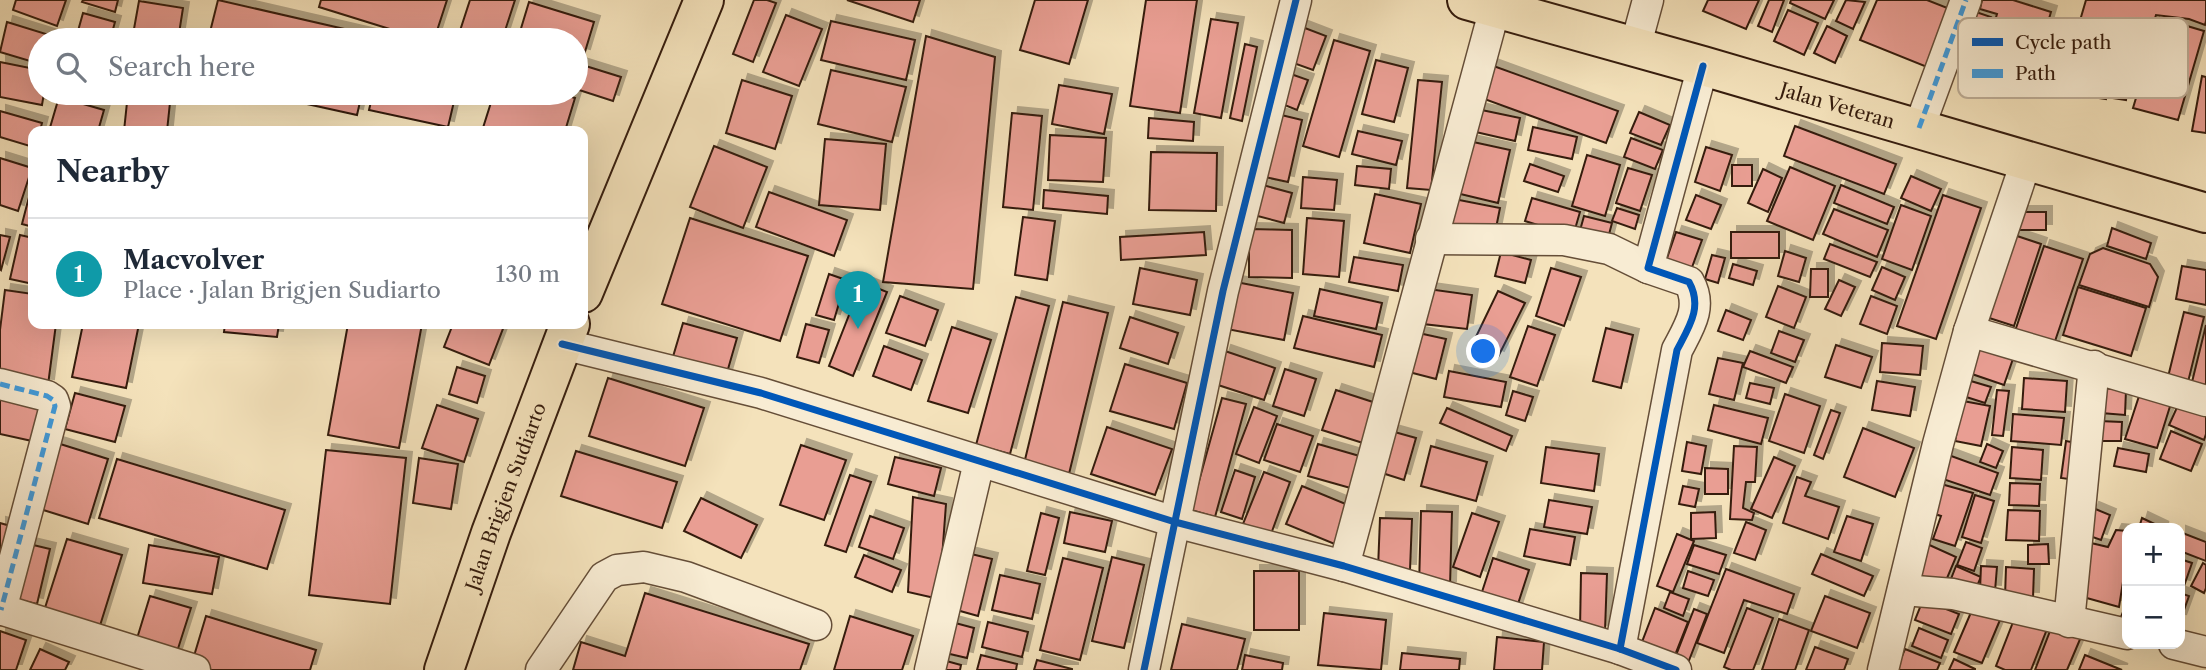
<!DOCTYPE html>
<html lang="en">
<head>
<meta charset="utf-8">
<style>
	body { margin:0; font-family:"Libre Caslon Text",serif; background:#f2f2f3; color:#1f2937 }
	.controls { position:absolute; right:21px; bottom:21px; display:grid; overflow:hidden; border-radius:14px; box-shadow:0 7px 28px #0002 }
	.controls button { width:63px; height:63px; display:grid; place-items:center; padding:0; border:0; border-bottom:2px solid #e0e1e3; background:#fff; color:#1f2937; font:35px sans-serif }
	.you { position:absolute; left:1484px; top:352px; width:24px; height:24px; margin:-18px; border:5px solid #fff; border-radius:50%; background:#1a73e8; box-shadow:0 0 0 10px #1a73e833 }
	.badge { display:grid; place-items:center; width:46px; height:46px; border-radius:50%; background:#0f766e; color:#fff; font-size:23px; font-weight:700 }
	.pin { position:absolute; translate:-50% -58px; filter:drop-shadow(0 2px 4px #0008) }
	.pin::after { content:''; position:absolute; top:37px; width:24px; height:21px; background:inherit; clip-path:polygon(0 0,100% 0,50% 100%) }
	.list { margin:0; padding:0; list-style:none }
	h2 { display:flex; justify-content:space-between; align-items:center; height:91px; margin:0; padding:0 28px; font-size:30px }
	h2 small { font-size:23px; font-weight:400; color:#747a83 }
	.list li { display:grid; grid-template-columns:46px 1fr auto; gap:21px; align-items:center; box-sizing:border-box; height:112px; padding:0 28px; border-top:2px solid #e0e1e3 }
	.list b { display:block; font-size:26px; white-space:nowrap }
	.list p { margin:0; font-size:23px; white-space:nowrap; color:#747a83 }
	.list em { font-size:23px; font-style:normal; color:#747a83 }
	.icon { flex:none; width:38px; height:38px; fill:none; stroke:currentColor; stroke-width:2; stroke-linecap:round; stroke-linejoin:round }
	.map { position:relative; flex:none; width:2206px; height:670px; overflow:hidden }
	.search { position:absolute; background:#fff; box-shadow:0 7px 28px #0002; left:28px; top:28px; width:560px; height:77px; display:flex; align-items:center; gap:18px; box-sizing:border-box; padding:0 24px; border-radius:38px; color:#747a83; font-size:26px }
	.panel { position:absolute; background:#fff; box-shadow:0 7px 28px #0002; left:28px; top:126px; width:560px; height:203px; border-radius:14px }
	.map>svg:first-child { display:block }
</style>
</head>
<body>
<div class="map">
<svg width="2206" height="670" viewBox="0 0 2206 670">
	<defs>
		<filter id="shadow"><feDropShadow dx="6" dy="-6" stdDeviation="0" flood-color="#0004"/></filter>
	</defs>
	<rect width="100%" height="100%" fill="#f4e2bb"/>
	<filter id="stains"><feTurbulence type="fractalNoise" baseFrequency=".00286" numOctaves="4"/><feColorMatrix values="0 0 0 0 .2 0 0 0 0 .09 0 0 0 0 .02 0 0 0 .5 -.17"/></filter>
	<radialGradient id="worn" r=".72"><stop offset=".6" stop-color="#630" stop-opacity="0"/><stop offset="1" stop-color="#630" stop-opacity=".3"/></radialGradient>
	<g fill="#e99e93" stroke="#351c0d" stroke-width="2" filter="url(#shadow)">
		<polygon points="16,0 66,0 57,26 13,10"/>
		<polygon points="83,0 118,0 115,12 82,2"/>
		<polygon points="218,0 375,36 374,40 208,40"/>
		<polygon points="321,0 447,0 434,40 425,40 319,7"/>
		<polygon points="470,0 515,0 502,40 457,40"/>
		<polygon points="754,0 767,0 776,3 753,62 733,54"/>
		<polygon points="847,0 920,0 913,22"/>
		<polygon points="1035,0 1088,0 1069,64 1020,50"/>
		<polygon points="1146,0 1197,0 1180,113 1130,106"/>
		<polygon points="1708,0 1759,0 1746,29 1703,11"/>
		<polygon points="1769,0 1784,0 1772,32 1758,26"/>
		<polygon points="1791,0 1834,0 1825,19 1790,3"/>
		<polygon points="1846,0 1865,2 1853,29 1836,21"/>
		<polygon points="1877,0 1927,0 1950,9 1927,67 1860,40"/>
		<polygon points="1982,0 2013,0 2051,12 2039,52 1990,38 1997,14 1980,9"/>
		<polygon points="2086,0 2206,0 2206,21 2205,25 2189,19 2156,15 2142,59 2123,56 2125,36 2079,24"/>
		<polygon points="139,1 183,8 178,40 132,40"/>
		<polygon points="529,2 594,22 584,55 576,53 576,40 536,40 519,35"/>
		<polygon points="1788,10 1818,23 1804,55 1774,41"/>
		<polygon points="1973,11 1991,17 1976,58 1958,52"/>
		<polygon points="83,13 115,22 110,40 76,38"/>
		<polygon points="786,15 822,29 799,86 763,72"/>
		<polygon points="2160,18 2204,31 2178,120 2133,108"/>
		<polygon points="1211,19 1238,23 1221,118 1194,113"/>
		<polygon points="831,21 915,40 906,80 821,60"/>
		<polygon points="7,22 59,38 58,40 40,40 40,64 0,52"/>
		<polygon points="1297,25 1326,36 1313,70 1285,60"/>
		<polygon points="1827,26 1847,36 1835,63 1814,53"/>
		<polygon points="2067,33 2115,39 2106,99 2059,92"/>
		<polygon points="926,36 995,57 973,289 883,282"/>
		<polygon points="1334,40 1370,51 1339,157 1303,146"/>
		<polygon points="1245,44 1257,47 1242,121 1230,118"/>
		<polygon points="1376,60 1408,68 1394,122 1362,114"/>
		<polygon points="2116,61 2130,63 2126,100 2112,98"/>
		<polygon points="0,62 40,70 40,93 44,93 42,105 0,97"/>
		<polygon points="576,63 621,77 613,101 576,89"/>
		<polygon points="1488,64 1618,111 1606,143 1476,96"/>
		<polygon points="831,70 906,87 892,142 818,124"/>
		<polygon points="1288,73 1308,80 1297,110 1277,102"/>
		<polygon points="2202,76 2206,77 2206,133 2192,131"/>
		<polygon points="742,80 792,96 775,149 726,133"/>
		<polygon points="1418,80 1442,82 1431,190 1407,188"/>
		<polygon points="1059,85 1112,94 1104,134 1052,124"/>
		<polygon points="128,93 171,93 167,131 124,131"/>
		<polygon points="257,93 362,93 357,115"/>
		<polygon points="373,93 456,93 448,127 369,110"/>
		<polygon points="494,93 557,93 575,98 565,131 482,131"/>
		<polygon points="59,97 104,110 98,131 49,131"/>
		<polygon points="1472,108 1520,118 1515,141 1467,130"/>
		<polygon points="0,111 42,123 40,131 33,131 33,147 0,137"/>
		<polygon points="1639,112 1670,125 1661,145 1630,133"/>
		<polygon points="1012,113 1042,116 1033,210 1003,207"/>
		<polygon points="1273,113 1302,120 1288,182 1260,176"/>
		<polygon points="1149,118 1194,122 1193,141 1148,138"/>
		<polygon points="1795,126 1896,164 1884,194 1784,156"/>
		<polygon points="1533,127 1577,137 1572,159 1528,150"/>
		<polygon points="1358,131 1402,141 1396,165 1352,154"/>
		<polygon points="1050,135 1106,138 1103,182 1048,180"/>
		<polygon points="1631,138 1663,150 1655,169 1624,157"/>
		<polygon points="825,139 886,144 880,210 819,205"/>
		<polygon points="1464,140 1510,150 1498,203 1452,192"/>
		<polygon points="714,146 767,167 743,228 690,207"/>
		<polygon points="1706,147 1732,155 1720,191 1695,182"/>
		<polygon points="1151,152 1217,153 1216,211 1149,210"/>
		<polygon points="1587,155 1620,165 1605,216 1572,206"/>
		<polygon points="0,158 32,168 18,211 0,205"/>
		<polygon points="1530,164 1564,176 1558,192 1524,181"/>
		<rect x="1732" y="165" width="20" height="21"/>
		<polygon points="1357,166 1391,169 1389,189 1355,185"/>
		<polygon points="1790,167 1835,186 1813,240 1767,221"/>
		<polygon points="1628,168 1652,175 1640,211 1616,203"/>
		<polygon points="1763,169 1782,178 1768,212 1748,203"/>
		<polygon points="1911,176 1941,189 1931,211 1901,198"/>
		<polygon points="1303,177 1337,180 1334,210 1301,208"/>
		<polygon points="1259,184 1292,193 1284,223 1250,214"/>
		<polygon points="1841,185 1894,207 1887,224 1834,203"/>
		<polygon points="31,189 33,190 33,227 22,224"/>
		<polygon points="1044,190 1108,196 1107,214 1043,208"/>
		<polygon points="769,192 847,220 834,256 756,227"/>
		<polygon points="1375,194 1421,204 1410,253 1364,243"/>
		<polygon points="1696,195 1721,205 1711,229 1686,220"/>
		<polygon points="1943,195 1981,208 1936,339 1897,326"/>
		<polygon points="1449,198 1500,208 1495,233 1445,224"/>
		<polygon points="1532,198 1580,212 1573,236 1525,221"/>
		<polygon points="1901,205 1931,216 1912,270 1882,259"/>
		<polygon points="1617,208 1639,215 1635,229 1612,221"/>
		<polygon points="1834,209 1888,230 1877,257 1823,234"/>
		<rect x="2012" y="212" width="34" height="18"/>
		<polygon points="1584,216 1612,223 1607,242 1579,234"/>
		<polygon points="1023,217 1055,221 1047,280 1015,275"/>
		<polygon points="690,218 808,256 780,341 662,304"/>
		<polygon points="1307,218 1344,221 1339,277 1303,274"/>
		<polygon points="2112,228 2151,243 2146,259 2107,246"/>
		<polygon points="1249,229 1292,230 1292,278 1249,277"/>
		<polygon points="1204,232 1206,255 1121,260 1120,237"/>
		<polygon points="1676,232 1702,240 1691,270 1666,261"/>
		<rect x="1731" y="232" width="48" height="26"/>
		<polygon points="2008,233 2041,244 2014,326 1980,315"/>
		<polygon points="0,235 10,237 1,270 0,269"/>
		<polygon points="20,235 33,238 33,284 10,279"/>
		<polygon points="1830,244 1877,262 1870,277 1824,259"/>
		<polygon points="2044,246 2083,259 2053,347 2014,334"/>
		<polygon points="2103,248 2150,264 2158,277 2149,307 2079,285 2090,254"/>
		<polygon points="1785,251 1806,258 1799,282 1778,276"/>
		<polygon points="1501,252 1531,260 1525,283 1495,276"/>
		<polygon points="1712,255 1725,258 1718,283 1705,279"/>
		<polygon points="1354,257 1403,265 1398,291 1349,282"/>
		<polygon points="1733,264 1757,271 1753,285 1729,278"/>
		<polygon points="2182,266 2206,270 2206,305 2176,299"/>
		<polygon points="1882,267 1905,277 1895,300 1872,290"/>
		<polygon points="1140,268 1197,280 1190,315 1133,304"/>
		<polygon points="1551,268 1581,277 1564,326 1536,316"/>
		<polygon points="1811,269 1828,269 1828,297 1810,297"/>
		<polygon points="829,274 846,280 834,320 816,315"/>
		<polygon points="1839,280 1855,287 1841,316 1825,309"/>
		<polygon points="862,282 887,292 853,376 829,366"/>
		<polygon points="1236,282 1293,293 1284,340 1227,329"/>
		<polygon points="1778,286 1806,297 1794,328 1766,317"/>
		<polygon points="2078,287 2146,308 2131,356 2063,335"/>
		<polygon points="1320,289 1382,303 1376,329 1314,316"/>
		<polygon points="1428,289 1472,295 1467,329 1423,324"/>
		<polygon points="5,290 33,294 33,324 56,324 48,385 0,378 0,330"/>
		<polygon points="1498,291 1525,303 1498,357 1472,345"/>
		<polygon points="900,296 938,310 925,346 886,333"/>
		<polygon points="1871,296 1897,306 1887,334 1860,324"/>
		<polygon points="1016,297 1049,306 1010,454 976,445"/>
		<polygon points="1063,302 1108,313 1068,478 1023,468"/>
		<polygon points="1726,310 1751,320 1743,340 1718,331"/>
		<polygon points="2184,312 2204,317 2188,382 2168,377"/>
		<polygon points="1303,316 1382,335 1374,367 1294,348"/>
		<polygon points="1130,317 1178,333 1168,364 1120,348"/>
		<polygon points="683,323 737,338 726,376 672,360"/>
		<polygon points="83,324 139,324 126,388 72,377"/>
		<polygon points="225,324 279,324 277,337 224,332"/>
		<polygon points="348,324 422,324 399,448 328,435"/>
		<polygon points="453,324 498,324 504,326 489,365 444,347"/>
		<polygon points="806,324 829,330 819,363 797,357"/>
		<polygon points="2206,325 2206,385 2192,382"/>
		<polygon points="1528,326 1555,335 1537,386 1510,377"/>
		<polygon points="952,327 991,340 968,413 928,401"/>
		<polygon points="1606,328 1633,335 1621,388 1593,381"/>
		<polygon points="1779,331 1804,340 1795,362 1771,353"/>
		<polygon points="1414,332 1446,339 1436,379 1405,371"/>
		<polygon points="1980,339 2016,350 2004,385 1969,373"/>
		<polygon points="1882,343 1923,346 1920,375 1880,372"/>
		<polygon points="1836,345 1872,357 1861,388 1825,377"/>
		<polygon points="884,346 922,360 911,390 873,376"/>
		<polygon points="1225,351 1275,368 1264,400 1215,384"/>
		<polygon points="1750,351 1793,367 1786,383 1743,367"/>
		<polygon points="1718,358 1743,363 1734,400 1709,394"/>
		<polygon points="1125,364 1187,383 1174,429 1110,411"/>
		<polygon points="457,367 485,376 477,403 449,394"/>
		<polygon points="1285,369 1316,379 1304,416 1273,406"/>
		<polygon points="1449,371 1506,382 1501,407 1444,397"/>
		<polygon points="608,378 704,408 685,466 589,436"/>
		<polygon points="2024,378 2067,381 2065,412 2022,409"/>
		<polygon points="1964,379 1991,387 1985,403 1960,395"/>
		<polygon points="1877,381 1915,387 1910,416 1872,410"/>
		<polygon points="1750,383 1774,388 1770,404 1746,398"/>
		<polygon points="2102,388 2126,390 2125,415 2101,413"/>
		<polygon points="1336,390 1379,404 1366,444 1322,430"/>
		<polygon points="1997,390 2009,391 2003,436 1992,435"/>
		<polygon points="2141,390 2172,400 2157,448 2125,439"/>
		<polygon points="1513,391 1533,397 1525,421 1506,415"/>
		<polygon points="75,393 125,406 115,442 65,429"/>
		<polygon points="1785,394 1820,406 1804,453 1769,441"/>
		<polygon points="1222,398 1246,404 1215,517 1191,510"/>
		<polygon points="0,399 40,408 32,441 0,434"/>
		<polygon points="1963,401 1990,406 1981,446 1955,441"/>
		<polygon points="2179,403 2206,414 2206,434 2204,440 2169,425"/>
		<polygon points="437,405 478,419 464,462 422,448"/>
		<polygon points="1714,405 1768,418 1761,444 1708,430"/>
		<polygon points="1254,407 1277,416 1259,463 1236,454"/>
		<polygon points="1447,408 1512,436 1506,451 1440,423"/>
		<polygon points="1831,410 1840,413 1823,459 1814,455"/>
		<polygon points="2013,414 2064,418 2061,445 2011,441"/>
		<polygon points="2099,421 2122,422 2121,441 2099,441"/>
		<polygon points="1277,424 1313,436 1300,472 1264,460"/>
		<polygon points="1107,427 1172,449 1155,495 1091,474"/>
		<polygon points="1863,428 1914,448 1895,497 1844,477"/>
		<polygon points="1391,431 1416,438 1404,480 1379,472"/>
		<polygon points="2171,431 2202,444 2191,471 2160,459"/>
		<polygon points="2066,441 2082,444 2076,480 2061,478"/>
		<polygon points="1687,442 1706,446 1701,474 1682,471"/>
		<polygon points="57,443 108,459 88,524 37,508"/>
		<polygon points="1318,444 1363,457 1354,489 1308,476"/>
		<polygon points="1987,444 2003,451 1996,468 1980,462"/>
		<polygon points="801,445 846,460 824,520 780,505"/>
		<polygon points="1431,446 1487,462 1476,501 1421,486"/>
		<polygon points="1734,446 1757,447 1755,482 1746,482 1743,508 1754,513 1752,520 1730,519"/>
		<polygon points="1546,447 1599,454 1594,491 1541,483"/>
		<polygon points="2012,447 2043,450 2041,480 2010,478"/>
		<polygon points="2118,448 2149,454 2146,472 2114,466"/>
		<polygon points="326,450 406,458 390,604 309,595"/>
		<polygon points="576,451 677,482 662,528 561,496"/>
		<polygon points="1943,453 1998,473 1990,495 1934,476"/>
		<polygon points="895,457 941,468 934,496 888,484"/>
		<polygon points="1774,457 1795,466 1772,518 1751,509"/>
		<polygon points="419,458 458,464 451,509 413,503"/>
		<polygon points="117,459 285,510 267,569 99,518"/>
		<polygon points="1705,468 1728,469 1728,494 1705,494"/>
		<polygon points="1235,470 1255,477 1242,519 1221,512"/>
		<polygon points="1264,472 1290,482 1271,534 1243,524"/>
		<polygon points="850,475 871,482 846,552 825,545"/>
		<polygon points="1797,477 1811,482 1805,496 1839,507 1828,539 1783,523"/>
		<polygon points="1934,482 1973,493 1955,546 1933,539 1941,516 1925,511"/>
		<polygon points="2010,483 2040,484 2039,506 2009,505"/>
		<polygon points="1302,486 1353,507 1337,545 1286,524"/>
		<polygon points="1683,486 1699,489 1695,507 1679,504"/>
		<polygon points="1975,495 1994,501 1981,543 1962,537"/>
		<polygon points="913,497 946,504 939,599 908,592"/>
		<polygon points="701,498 757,525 741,558 684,531"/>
		<polygon points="1549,500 1592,507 1587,534 1544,527"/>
		<polygon points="2093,508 2110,515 2101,540 2084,534"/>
		<polygon points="2008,510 2040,511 2039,541 2006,540"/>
		<polygon points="1421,511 1452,512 1450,587 1419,587"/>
		<polygon points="1070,512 1112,521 1105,552 1064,543"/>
		<polygon points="1715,512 1716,538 1691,539 1691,513"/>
		<polygon points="1041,513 1059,518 1045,575 1027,571"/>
		<polygon points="1472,513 1499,522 1480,577 1453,567"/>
		<polygon points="870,516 904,528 893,559 859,547"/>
		<polygon points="1847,516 1873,524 1861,561 1834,552"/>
		<polygon points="1380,518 1412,519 1410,570 1378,569"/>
		<polygon points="2142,518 2163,528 2139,528"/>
		<polygon points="1746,522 1766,530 1755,560 1734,553"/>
		<polygon points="0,523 14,527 0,577"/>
		<polygon points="1530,529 1575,537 1570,565 1524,556"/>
		<polygon points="2116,530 2127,531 2127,557 2119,607 2076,595 2091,543 2108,547"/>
		<polygon points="2180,532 2206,542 2206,561 2180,551"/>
		<polygon points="1677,534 1694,541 1673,592 1657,586"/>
		<polygon points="67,539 122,555 98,632 43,614"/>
		<polygon points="1966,542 1982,548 1974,571 1957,565"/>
		<polygon points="1925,543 1956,557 1942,590 1910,576"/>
		<polygon points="29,544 50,549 37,604 15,599"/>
		<polygon points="2048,544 2049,564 2028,564 2028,545"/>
		<polygon points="149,545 219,557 212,594 143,583"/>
		<polygon points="1694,545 1726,555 1719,574 1687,564"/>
		<polygon points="967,553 992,559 978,616 953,609"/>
		<polygon points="1821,554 1873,576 1864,596 1812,574"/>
		<polygon points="864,555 901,570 892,592 855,577"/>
		<polygon points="1112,557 1144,565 1124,648 1092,641"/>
		<polygon points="1063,558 1103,568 1080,660 1040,650"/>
		<polygon points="1493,558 1529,570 1516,610 1480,598"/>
		<polygon points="2180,559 2192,563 2184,586 2180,585"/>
		<polygon points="2203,563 2206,565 2206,588 2204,593 2191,586"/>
		<polygon points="1956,566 1981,577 1973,595 1949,584"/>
		<polygon points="1981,566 1997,567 1995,591 1980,590"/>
		<polygon points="2006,567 2034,569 2033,598 2005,597"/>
		<polygon points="1726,569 1794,594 1787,614 1744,600 1724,653 1697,643"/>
		<rect x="1254" y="571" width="45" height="59"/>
		<polygon points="1688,571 1714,580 1708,596 1683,588"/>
		<polygon points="1581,573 1607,574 1605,631 1580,630"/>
		<polygon points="1000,575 1040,584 1032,619 992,610"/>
		<polygon points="1670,592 1689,599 1683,616 1664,608"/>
		<polygon points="645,593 809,644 800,670 573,670 581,642 625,656"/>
		<polygon points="2180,593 2189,596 2180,621"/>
		<polygon points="150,596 191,608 175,658 135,645"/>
		<polygon points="1825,596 1870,613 1857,648 1811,631"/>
		<polygon points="1923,600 1959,614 1951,634 1915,620"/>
		<polygon points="2127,602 2127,618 2121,617"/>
		<polygon points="1655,608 1688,622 1675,655 1642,642"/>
		<polygon points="1747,608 1773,618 1753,670 1731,670 1724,667"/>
		<polygon points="1694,609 1707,614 1688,663 1675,658"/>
		<polygon points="1972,610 2000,620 1982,663 1954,652"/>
		<polygon points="1324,613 1386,620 1381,670 1318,665"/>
		<polygon points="206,616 316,650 310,670 204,670 191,666"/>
		<polygon points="850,616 913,636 902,670 834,670"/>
		<polygon points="2015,617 2047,629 2031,670 2005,670 1996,666"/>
		<polygon points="1779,619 1809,630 1795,670 1762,670"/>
		<polygon points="944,620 974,628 967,658 937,651"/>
		<polygon points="988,622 1028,632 1022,657 982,647"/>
		<polygon points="1182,624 1245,639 1237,670 1171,670"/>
		<polygon points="2052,626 2081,637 2067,670 2035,670"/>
		<polygon points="1919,628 1948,640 1941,658 1912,646"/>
		<polygon points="0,631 26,640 16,670 0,670"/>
		<polygon points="1497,637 1544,642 1542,670 1494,670"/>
		<polygon points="1815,647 1848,659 1844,670 1806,670"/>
		<polygon points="40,649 69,662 65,670 30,670"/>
		<polygon points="1905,649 1940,663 1937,670 1896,670"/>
		<polygon points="1402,653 1460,659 1459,670 1400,670"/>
		<polygon points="981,655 1017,664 1016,670 977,670"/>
		<polygon points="1245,655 1283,663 1282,670 1242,670"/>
		<polygon points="2085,655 2122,670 2079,670"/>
		<polygon points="939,659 961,665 960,670 936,670"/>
		<polygon points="1954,659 1975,669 1975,670 1949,670"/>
		<polygon points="1037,660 1072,669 1072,670 1034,670"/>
	</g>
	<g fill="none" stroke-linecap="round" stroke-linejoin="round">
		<defs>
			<g id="street">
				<polyline points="1635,48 1648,0"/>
				<polyline points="1919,128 1966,0"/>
				<polyline points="1431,239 1564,240 1609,249 1648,268"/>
				<polyline points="1969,331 2206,401"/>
				<polyline points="562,344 761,393 1175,522 1344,566 1620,649 1676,670"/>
				<polyline points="0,384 47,396 53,400 55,406 1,610"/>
				<polyline points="1344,566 1495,8"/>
				<polyline points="1903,590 1953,594 2127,634"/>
				<polyline points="0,609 195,670"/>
				<polyline points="2069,622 2094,366"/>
				<polyline points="2174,644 2206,652"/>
				<path d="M1620,649L1677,350C1689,327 1703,307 1689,282L1648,268L1703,66"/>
				<polyline points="541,670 604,577 617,570 644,567 686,577 816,625"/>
				<polyline points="930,670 979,462"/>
				<polyline points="1144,670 1223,291 1296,0"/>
				<polyline points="1883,670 1938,444 1969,331 2027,159"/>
			</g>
			<g id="primary">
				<path id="s1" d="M1467,0L1703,66L2206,213"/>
				<polyline points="583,293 704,0"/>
				<path id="s2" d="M444,670L491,533L570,324"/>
			</g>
		</defs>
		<use href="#street" stroke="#654e38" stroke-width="33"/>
		<use href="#primary" stroke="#351c0d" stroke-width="42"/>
		<use href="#street" stroke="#f8ecd3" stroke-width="30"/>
		<use href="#primary" stroke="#f4e2bb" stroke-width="38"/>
		<g stroke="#3e9bde" stroke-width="5" stroke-dasharray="10 5" stroke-linecap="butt">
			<polyline points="1919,128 1966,0"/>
			<polyline points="0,384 47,396 53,400 55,406 1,610"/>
		</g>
		<defs>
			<g id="cycleway">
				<polyline points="562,344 761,393 1175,522 1344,566 1620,649 1676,670"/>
				<path d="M1620,649L1677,350C1689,327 1703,307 1689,282L1648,268L1703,66"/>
				<polyline points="1144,670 1223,291 1296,0"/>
			</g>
		</defs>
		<use href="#cycleway" stroke="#f8ecd3" stroke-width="11"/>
		<use href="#cycleway" stroke="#0057b8" stroke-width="7"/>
	</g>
	<g text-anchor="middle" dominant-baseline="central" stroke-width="7" stroke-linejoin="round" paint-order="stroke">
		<g font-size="19" fill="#351c0d" stroke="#f8ecd3">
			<text stroke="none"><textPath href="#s1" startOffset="385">Jalan Veteran</textPath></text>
			<text stroke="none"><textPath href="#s2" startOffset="184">Jalan Brigjen Sudiarto</textPath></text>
		</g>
	</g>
	<rect x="1958" y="18" width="230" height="80" rx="10" fill="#f8ecd3" stroke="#beae98" stroke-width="2"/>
	<rect x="1972" y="38" width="31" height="8" fill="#0057b8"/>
	<rect x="1972" y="69" width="31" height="9" fill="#3e9bde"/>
	<g font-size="19" fill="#351c0d">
		<text x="2015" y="49">Cycle path</text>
		<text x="2015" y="80">Path</text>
	</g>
	<rect width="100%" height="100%" filter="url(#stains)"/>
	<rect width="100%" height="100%" fill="url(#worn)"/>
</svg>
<div class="controls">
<button>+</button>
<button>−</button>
</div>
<div class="you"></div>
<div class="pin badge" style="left:858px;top:329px;background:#0f9aa8">1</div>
<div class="search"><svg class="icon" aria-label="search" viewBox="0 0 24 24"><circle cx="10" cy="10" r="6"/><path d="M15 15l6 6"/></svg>Search here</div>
<section class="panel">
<h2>Nearby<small></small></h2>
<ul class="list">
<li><span class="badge" style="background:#0f9aa8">1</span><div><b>Macvolver</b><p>Place · Jalan Brigjen Sudiarto</p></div><em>130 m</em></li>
</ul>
</section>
</div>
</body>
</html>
